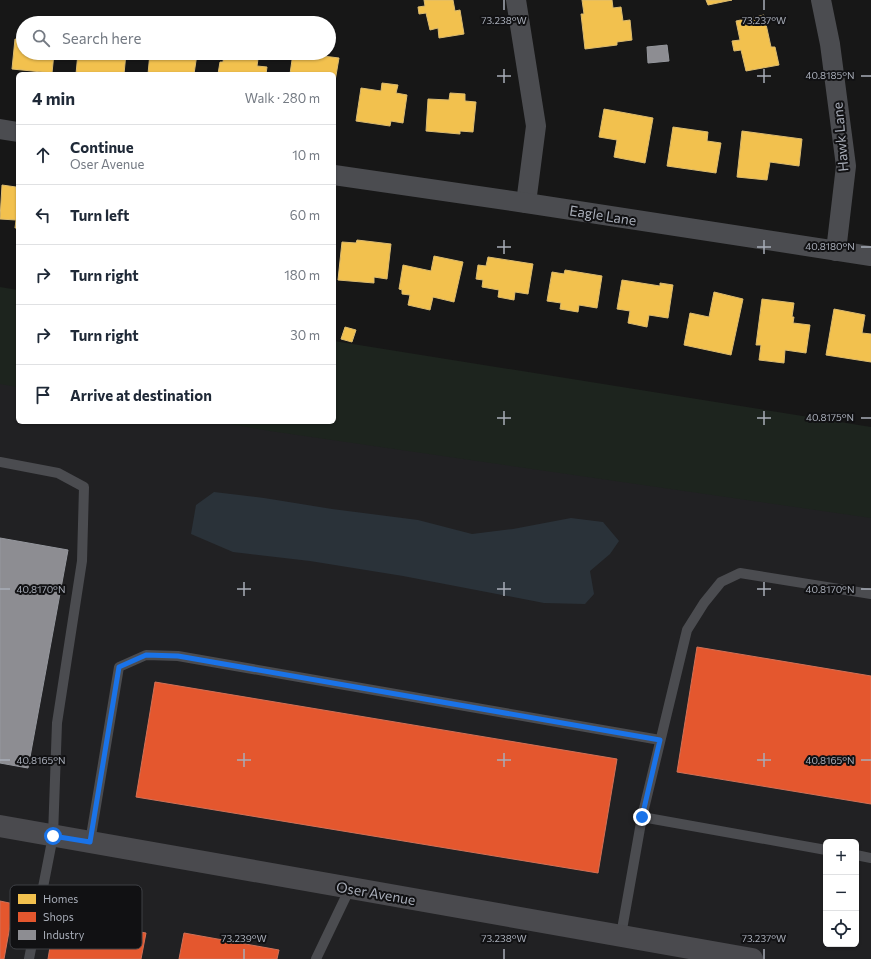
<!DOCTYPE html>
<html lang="en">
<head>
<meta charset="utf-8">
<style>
	body { margin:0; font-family:Commissioner,sans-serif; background:#f6f6f7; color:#1f2937 }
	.controls { position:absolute; right:12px; bottom:12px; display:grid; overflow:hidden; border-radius:6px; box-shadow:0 1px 3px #0004 }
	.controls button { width:36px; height:36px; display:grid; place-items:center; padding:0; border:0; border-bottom:1px solid #e0e1e3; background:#fff; color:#1f2937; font:20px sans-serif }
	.stop { position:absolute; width:12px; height:12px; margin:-9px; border:3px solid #1a73e8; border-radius:50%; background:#fff }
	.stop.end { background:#1a73e8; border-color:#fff; box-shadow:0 1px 4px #0008 }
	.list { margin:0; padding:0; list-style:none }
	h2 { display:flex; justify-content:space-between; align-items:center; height:52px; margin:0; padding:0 16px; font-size:17px }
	h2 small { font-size:13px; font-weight:400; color:#747a83 }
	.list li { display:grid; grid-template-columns:26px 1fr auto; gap:12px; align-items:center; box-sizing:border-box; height:60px; padding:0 16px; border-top:1px solid #e0e1e3 }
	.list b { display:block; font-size:15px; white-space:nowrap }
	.list p { margin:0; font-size:13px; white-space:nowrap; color:#747a83 }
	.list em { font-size:13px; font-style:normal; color:#747a83 }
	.icon { flex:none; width:22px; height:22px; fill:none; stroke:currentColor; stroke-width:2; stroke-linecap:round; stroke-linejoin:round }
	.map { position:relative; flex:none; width:871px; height:959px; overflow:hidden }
	.search { position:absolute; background:#fff; box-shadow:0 1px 3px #0004; left:16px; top:16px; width:320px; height:44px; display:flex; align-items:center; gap:10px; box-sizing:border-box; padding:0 14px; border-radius:22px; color:#747a83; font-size:15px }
	.panel { position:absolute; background:#fff; box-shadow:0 1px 3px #0004; left:16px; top:72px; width:320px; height:352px; border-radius:6px }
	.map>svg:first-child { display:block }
</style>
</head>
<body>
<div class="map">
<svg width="871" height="959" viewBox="0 0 871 959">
	<rect width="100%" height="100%" fill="#171717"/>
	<path fill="#212123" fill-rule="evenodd" d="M0,314L18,318V422H334L871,479V959H0ZM826,842H856V944H826Z"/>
	<g fill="#1d241e">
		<polygon points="0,287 18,290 18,387 0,384"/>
		<polygon points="334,341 871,427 871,518 270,431 218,422 334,422"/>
	</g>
	<polygon fill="#2a3239" points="214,492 264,498 332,509 418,520 472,534 513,529 571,518 603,522 619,541 610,554 590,571 594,594 585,604 544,603 403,576 310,561 233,552 191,534 196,505"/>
	<g fill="#f2c14e" stroke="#dcbb6e">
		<polygon points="424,0 453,0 455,11 460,10 464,34 439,38 438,28 430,30 426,13 419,14 418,7 425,6"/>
		<polygon points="582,0 612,0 613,8 621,7 623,21 630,20 632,40 617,42 617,45 585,49 581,14 584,14"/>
		<polygon points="706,0 732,0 708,5"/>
		<polygon points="764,15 771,47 775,47 779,65 746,71 741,50 734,51 732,41 740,40 736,21"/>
		<polygon points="15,39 23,40 23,53 54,53 52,73 12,69"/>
		<polygon points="78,53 126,53 124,74 76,74"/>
		<polygon points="150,53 186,53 197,54 194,74 148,74"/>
		<polygon points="224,53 244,53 243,57 258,59 257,66 267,67 266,74 218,74 220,62 223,62"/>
		<polygon points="293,53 324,53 323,56 339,58 334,87 334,74 290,74"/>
		<polygon points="382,83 398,85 396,93 407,95 403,123 391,121 390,126 356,121 361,88 381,91"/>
		<polygon points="450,93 465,94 465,101 476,102 473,132 460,131 460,134 426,131 428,99 449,100"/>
		<polygon points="604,109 653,118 645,163 614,157 617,140 599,137"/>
		<polygon points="673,127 708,132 707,141 721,143 716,173 667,166"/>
		<polygon points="742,131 802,139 799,166 770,162 767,180 737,177"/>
		<polygon points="2,185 16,187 16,190 18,191 18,228 15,228 16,220 0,219"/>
		<polygon points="357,240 391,244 387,279 374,277 374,283 338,280 342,242 356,243"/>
		<polygon points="434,256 463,262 454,302 433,297 430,310 408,305 410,295 402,294 402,290 399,289 403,265 431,271"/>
		<polygon points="488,257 533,264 528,294 515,292 514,300 498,297 499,290 482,287 483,280 476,279 478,265 486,266"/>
		<polygon points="565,270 602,276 597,308 579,305 578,312 560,309 561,303 547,301 552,272 564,274"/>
		<polygon points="622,280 660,286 660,283 673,285 668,318 649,315 647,327 628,323 630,311 617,309"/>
		<polygon points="714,292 743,299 731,355 684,345 690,313 709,317"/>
		<polygon points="762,299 794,303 792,317 794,317 793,323 810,325 806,353 785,350 784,363 759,360 761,345 756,345"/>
		<polygon points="834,309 865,315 862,333 871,334 871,362 826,355"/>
		<polygon points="345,327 356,330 352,342 341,339"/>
	</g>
	<g fill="#e4572e" stroke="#d27157">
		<polygon points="697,647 871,676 871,804 677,772"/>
		<polygon points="155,682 617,759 598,873 136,797"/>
		<polygon points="0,901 14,904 4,959 0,959"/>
		<polygon points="55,917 146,933 141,959 48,959"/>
		<polygon points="184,933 279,950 277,959 179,959"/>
	</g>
	<g fill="#8d8d92" stroke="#95979d">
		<polygon points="667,45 669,61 648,63 647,47"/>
		<polygon points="0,538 68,550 28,768 0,763"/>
	</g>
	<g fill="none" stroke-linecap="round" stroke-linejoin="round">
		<g stroke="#4b4c50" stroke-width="10">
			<polyline points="0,462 58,473 84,487 82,561 57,723 53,836 29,959"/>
			<polyline points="642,817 826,850"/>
			<polyline points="90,842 119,667 146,655 178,656 660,740"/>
			<polyline points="856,855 871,858"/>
			<polyline points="621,935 642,817 687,630 704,603 721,582 740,573 871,594"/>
			<polyline points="316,959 350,888"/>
		</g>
		<g stroke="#4b4c50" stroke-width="20">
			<polyline points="516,0 536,126 526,203"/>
			<polyline points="821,0 830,44 846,166 836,251"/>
			<polyline points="0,129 18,132"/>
			<polyline points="334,175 526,203 871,256"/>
		</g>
		<path stroke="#4a4a4e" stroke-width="22" d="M0,826C251,871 502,913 752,959"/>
	</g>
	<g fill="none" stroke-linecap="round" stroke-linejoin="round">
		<polyline stroke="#1a73e8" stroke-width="5" points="53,836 90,842 119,667 146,655 178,656 660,740 642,817"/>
	</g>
	<path fill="none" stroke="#a8adb8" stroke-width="1.5" d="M504,0V10M764,0V10M504,69V83M764,69V83M497,76H511M757,76H771M861,76H871M504,240V254M764,240V254M497,247H511M757,247H771M861,247H871M504,411V425M764,411V425M497,418H511M757,418H771M861,418H871M244,582V596M504,582V596M764,582V596M0,589H10M237,589H251M497,589H511M757,589H771M861,589H871M244,753V767M504,753V767M764,753V767M0,760H10M237,760H251M497,760H511M757,760H771M861,760H871M244,949V959M504,949V959M764,949V959"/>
	<g text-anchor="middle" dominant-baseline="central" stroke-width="4" stroke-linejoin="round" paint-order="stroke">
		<g font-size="14" fill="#a8adb8" stroke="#111113">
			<text transform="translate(840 137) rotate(-95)">Hawk Lane</text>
			<text transform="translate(603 215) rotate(9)">Eagle Lane</text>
			<text transform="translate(376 893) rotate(10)">Oser Avenue</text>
		</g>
	</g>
	<rect x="10" y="885" width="132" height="64" rx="6" fill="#111113" stroke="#3e4045" stroke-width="1"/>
	<rect x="18" y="894" width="18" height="10" fill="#f2c14e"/>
	<rect x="18" y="912" width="18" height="10" fill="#e4572e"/>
	<rect x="18" y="930" width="18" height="10" fill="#8d8d92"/>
	<g font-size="11" fill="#a8adb8">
		<text x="43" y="903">Homes</text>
		<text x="43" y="921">Shops</text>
		<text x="43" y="939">Industry</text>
	</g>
	<g font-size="10" text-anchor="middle" fill="#a8adb8" stroke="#111113" stroke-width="4" stroke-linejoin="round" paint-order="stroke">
		<text x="504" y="24">73.238°W</text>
		<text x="764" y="24">73.237°W</text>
		<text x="830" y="79">40.8185°N</text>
		<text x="830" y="250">40.8180°N</text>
		<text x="830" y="421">40.8175°N</text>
		<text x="41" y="593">40.8170°N</text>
		<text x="830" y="593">40.8170°N</text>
		<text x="41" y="764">40.8165°N</text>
		<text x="830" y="764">40.8165°N</text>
		<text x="244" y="942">73.239°W</text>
		<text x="504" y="942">73.238°W</text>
		<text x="764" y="942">73.237°W</text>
	</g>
</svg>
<div class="controls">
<button>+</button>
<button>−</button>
<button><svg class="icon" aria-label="locate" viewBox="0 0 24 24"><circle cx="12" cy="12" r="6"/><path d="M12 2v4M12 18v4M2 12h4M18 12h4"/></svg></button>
</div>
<div class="stop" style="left:53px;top:836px"></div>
<div class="stop end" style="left:642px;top:817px"></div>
<div class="search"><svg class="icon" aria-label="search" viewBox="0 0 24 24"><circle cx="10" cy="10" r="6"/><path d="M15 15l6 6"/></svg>Search here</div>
<section class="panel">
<h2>4 min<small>Walk · 280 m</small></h2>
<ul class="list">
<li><svg class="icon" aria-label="ahead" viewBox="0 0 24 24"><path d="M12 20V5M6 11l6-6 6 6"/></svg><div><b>Continue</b><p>Oser Avenue</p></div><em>10 m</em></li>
<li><svg class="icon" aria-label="left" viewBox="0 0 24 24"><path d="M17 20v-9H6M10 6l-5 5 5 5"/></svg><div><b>Turn left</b></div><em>60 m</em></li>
<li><svg class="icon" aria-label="right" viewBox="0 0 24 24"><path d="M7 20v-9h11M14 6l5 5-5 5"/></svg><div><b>Turn right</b></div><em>180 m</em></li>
<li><svg class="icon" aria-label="right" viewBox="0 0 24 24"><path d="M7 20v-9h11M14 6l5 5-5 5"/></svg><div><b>Turn right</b></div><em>30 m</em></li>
<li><svg class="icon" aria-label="arrive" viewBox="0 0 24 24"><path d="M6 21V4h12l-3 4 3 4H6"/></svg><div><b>Arrive at destination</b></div></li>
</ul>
</section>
</div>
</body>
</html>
